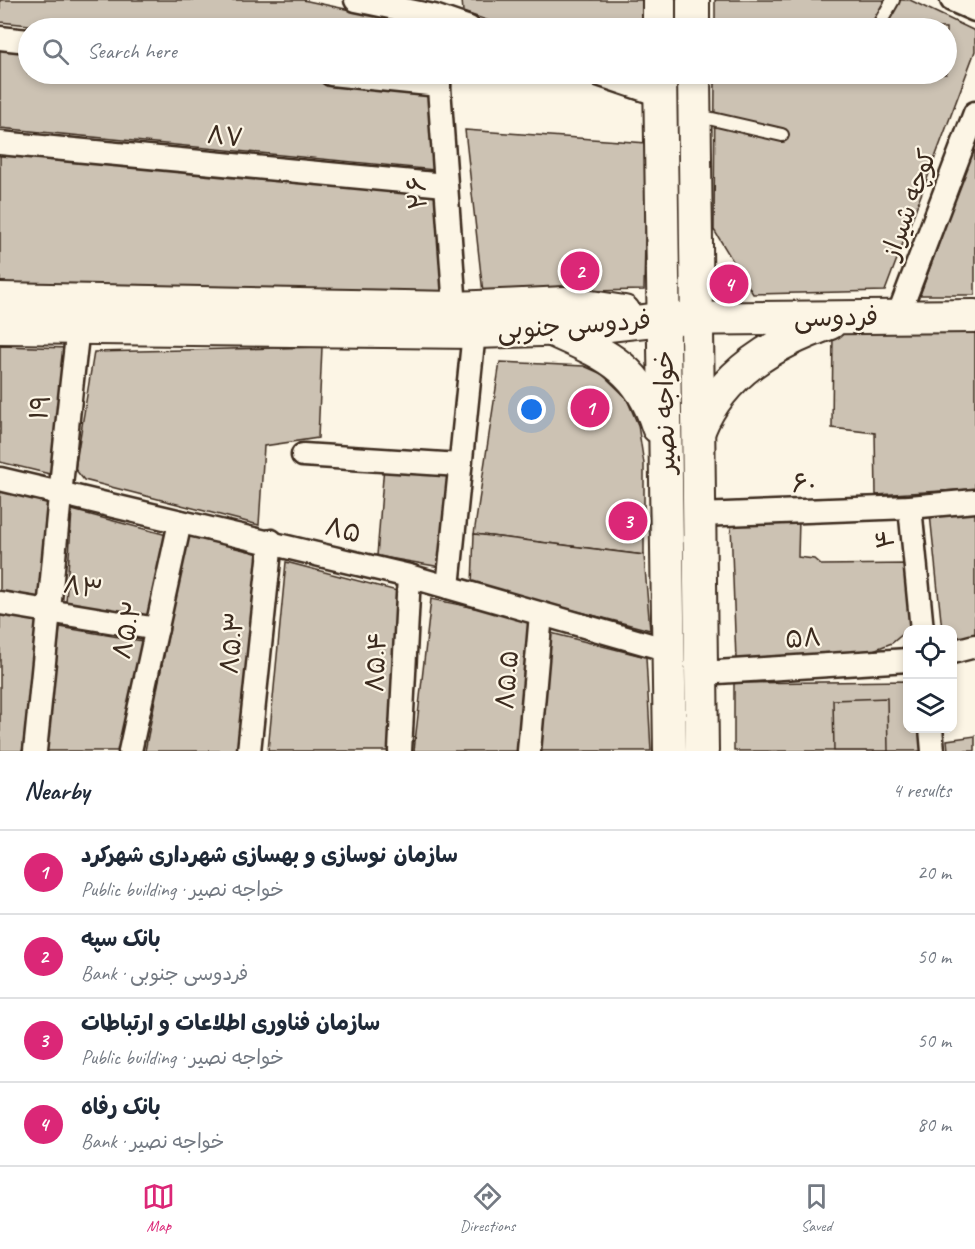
<!DOCTYPE html>
<html lang="en">
<head>
<meta charset="utf-8">
<style>
	body { margin:0; font-family:Caveat,"Playpen Sans Arabic",sans-serif; background:#f6f6f7; color:#1f2937 }
	.controls { position:absolute; right:18px; bottom:18px; display:grid; overflow:hidden; border-radius:12px; box-shadow:0 3px 9px #0003 }
	.controls button { width:54px; height:54px; display:grid; place-items:center; padding:0; border:0; border-bottom:2px solid #e0e1e3; background:#fff; color:#1f2937; font:30px sans-serif }
	.you { position:absolute; left:532px; top:410px; width:21px; height:21px; margin:-15px; border:4px solid #fff; border-radius:50%; background:#1a73e8; box-shadow:0 0 0 9px #1a73e833 }
	.badge { display:grid; place-items:center; width:39px; height:39px; border-radius:50%; background:#db2777; color:#fff; font-size:20px; font-weight:700 }
	.pin { position:absolute; translate:-50% -50%; border:3px solid #fff; box-shadow:0 2px 6px #0006 }
	.list { margin:0; padding:0; list-style:none }
	h2 { display:flex; justify-content:space-between; align-items:center; height:78px; margin:0; padding:0 24px; font-size:26px }
	h2 small { font-size:20px; font-weight:400; color:#747a83 }
	.list li { display:grid; grid-template-columns:39px 1fr auto; gap:18px; align-items:center; box-sizing:border-box; height:84px; padding:0 24px; border-top:2px solid #e0e1e3 }
	.list b { display:block; font-size:22px; white-space:nowrap }
	.list p { margin:0; font-size:20px; white-space:nowrap; color:#747a83 }
	.list em { font-size:20px; font-style:normal; color:#747a83 }
	.icon { flex:none; width:33px; height:33px; fill:none; stroke:currentColor; stroke-width:2; stroke-linecap:round; stroke-linejoin:round }
	.map { position:relative; flex:none; width:975px; height:751px; overflow:hidden }
	.search { position:absolute; background:#fff; box-shadow:0 3px 9px #0003; left:18px; right:18px; top:18px; height:66px; display:flex; align-items:center; gap:15px; box-sizing:border-box; padding:0 21px; border-radius:33px; color:#747a83; font-size:22px }
	.sheet { height:414px; background:#fff }
	nav { display:flex; justify-content:space-around; align-items:center; box-sizing:border-box; height:84px; border-top:2px solid #e0e1e3; background:#fff; font-size:16px; color:#747a83 }
	nav a { display:grid; justify-items:center; gap:3px }
	nav .on { color:#db2777 }
	.map>svg:first-child { display:block }
</style>
</head>
<body>
<div class="map">
<svg width="975" height="751" viewBox="0 0 975 751">
	<rect width="100%" height="100%" fill="#fcf5e5"/>
	<filter id="ink" filterUnits="userSpaceOnUse"><feTurbulence type="fractalNoise" baseFrequency=".0167" numOctaves="2"/><feDisplacementMap in="SourceGraphic" scale="12" xChannelSelector="R" yChannelSelector="G"/><feConvolveMatrix kernelMatrix="1 2 1 2 8 2 1 2 1" color-interpolation-filters="sRGB"/></filter>
	<g filter="url(#ink)">
		<g fill="#ccc2b3" stroke="#3b2a1e" stroke-width="1.5">
			<polygon points="0,0 303,0 421,25 422,28 59,28 0,22"/>
			<polygon points="462,0 648,0 650,28 509,28 463,12"/>
			<polygon points="715,0 910,0 975,31 975,51 885,291 753,294 714,230 715,74 946,74 946,28 715,28"/>
			<polygon points="0,47 28,50 28,74 249,74 429,92 435,170 0,128"/>
			<polygon points="465,130 647,143 644,290 483,293"/>
			<polygon points="975,144 975,295 920,295"/>
			<polygon points="0,153 439,192 444,292 0,286"/>
			<polygon points="833,332 975,332 975,489 876,495 875,433 832,428"/>
			<polygon points="0,346 69,348 54,475 0,462"/>
			<polygon points="322,347 318,438 264,446 259,525 84,480 75,469 94,352"/>
			<polygon points="500,362 584,366 602,374 626,397 638,425 644,464 644,555 474,534"/>
			<polygon points="384,465 449,472 441,567 377,556"/>
			<polygon points="0,488 50,500 42,604 0,597"/>
			<polygon points="72,510 171,536 153,619 66,602"/>
			<polygon points="975,512 975,636 952,638 952,630 942,630 930,514"/>
			<polygon points="799,519 798,557 814,559 821,565 909,564 916,623 892,643 852,658 736,660 731,524"/>
			<polygon points="188,533 259,554 241,751 145,751"/>
			<polygon points="474,534 644,555 650,630 472,584"/>
			<polygon points="286,562 401,592 389,751 268,751"/>
			<polygon points="431,599 541,621 523,751 414,751"/>
			<polygon points="0,613 41,619 26,751 0,751"/>
			<polygon points="60,627 154,643 125,751 46,751"/>
			<polygon points="551,633 646,657 651,751 539,751"/>
			<polygon points="908,681 908,728 922,728 923,751 734,751 734,683"/>
			<polygon points="887,698 888,751 834,751 833,700"/>
			<polygon points="975,736 975,751 948,751 947,740"/>
		</g>
		<g fill="none" stroke-linecap="round" stroke-linejoin="round">
			<defs>
				<g id="lane">
					<polyline points="877,28 893,0"/>
					<polyline points="695,115 782,135"/>
				</g>
				<g id="street">
					<polyline points="356,0 434,16 469,28"/>
					<polyline points="952,0 975,10"/>
					<polyline points="0,38 28,41"/>
					<polyline points="331,74 439,85"/>
					<polyline points="438,74 455,308"/>
					<polyline points="598,74 660,95"/>
					<polyline points="0,143 445,185"/>
					<polyline points="898,316 975,113"/>
					<polyline points="303,455 460,465"/>
					<polyline points="0,479 409,576 668,650"/>
					<polyline points="910,507 922,630"/>
					<polyline points="699,515 910,507 975,501"/>
					<polyline points="448,587 474,332"/>
					<polyline points="0,603 157,629"/>
					<polyline points="952,652 975,646"/>
					<polyline points="701,673 908,660"/>
					<polyline points="931,728 933,751"/>
					<path d="M35,751C50,610 61,469 78,328"/>
					<polyline points="130,751 180,522"/>
					<polyline points="249,751 271,541"/>
					<polyline points="400,751 409,576"/>
					<polyline points="529,751 541,614"/>
				</g>
				<g id="secondary">
					<polyline points="659,0 659,28"/>
					<polyline points="693,0 693,28"/>
					<polyline points="660,74 670,751"/>
					<polyline points="694,74 702,751"/>
					<polyline points="0,299 455,308 565,303 624,312"/>
					<polyline points="0,327 474,332 572,329 663,319 975,316"/>
					<path d="M554,331C607,355 640,368 658,427"/>
					<path d="M699,430C722,373 774,343 830,323"/>
				</g>
			</defs>
			<use href="#lane" stroke="#3b2a1e" stroke-width="16"/>
			<use href="#street" stroke="#3b2a1e" stroke-width="27"/>
			<use href="#secondary" stroke="#3b2a1e" stroke-width="36"/>
			<use href="#lane" stroke="#fcf5e5" stroke-width="12"/>
			<use href="#street" stroke="#fcf5e5" stroke-width="22"/>
			<use href="#secondary" stroke="#fcf5e5" stroke-width="32"/>
		</g>
	</g>
	<g text-anchor="middle" dominant-baseline="central" stroke-width="4.5" stroke-linejoin="round" paint-order="stroke">
		<g font-size="26" fill="#3b2a1e" stroke="#fcf5e5">
			<text transform="translate(225 136) rotate(5)">۸۷</text>
			<text transform="translate(417 193) rotate(-94)">۲۶</text>
			<text transform="translate(909 204) rotate(-70)">کوچه شیراز</text>
			<text transform="translate(836 317) rotate(-1)">فردوسی</text>
			<text transform="translate(574 325) rotate(-4)">فردوسی جنوبی</text>
			<text transform="translate(40 407) rotate(-83)">۱۹</text>
			<text transform="translate(665 412) rotate(-91)">خواجه نصیر</text>
			<text transform="translate(804 483) rotate(-2)">۶۰</text>
			<text transform="translate(343 530) rotate(14)">۸۵</text>
			<text transform="translate(885 539) rotate(-95)">۴</text>
			<text transform="translate(83 587) rotate(10)">۸۳</text>
			<text transform="translate(127 630) rotate(-78)">۸۵.۲</text>
			<text transform="translate(803 638) rotate(-4)">۵۸</text>
			<text transform="translate(232 643) rotate(-84)">۸۵.۳</text>
			<text transform="translate(376 662) rotate(-87)">۸۵.۴</text>
			<text transform="translate(507 680) rotate(-85)">۸۵.۵</text>
		</g>
	</g>
</svg>
<div class="controls">
<button><svg class="icon" aria-label="locate" viewBox="0 0 24 24"><circle cx="12" cy="12" r="6"/><path d="M12 2v4M12 18v4M2 12h4M18 12h4"/></svg></button>
<button><svg class="icon" aria-label="layers" viewBox="0 0 24 24"><path d="M12 4l9 5-9 5-9-5zM3 14l9 5 9-5"/></svg></button>
</div>
<div class="you"></div>
<div class="pin badge" style="left:590px;top:408px">1</div>
<div class="pin badge" style="left:580px;top:271px">2</div>
<div class="pin badge" style="left:628px;top:521px">3</div>
<div class="pin badge" style="left:729px;top:284px">4</div>
<div class="search"><svg class="icon" aria-label="search" viewBox="0 0 24 24"><circle cx="10" cy="10" r="6"/><path d="M15 15l6 6"/></svg>Search here</div>
</div>
<section class="sheet">
<h2>Nearby<small>4 results</small></h2>
<ul class="list">
<li><span class="badge">1</span><div><b>سازمان نوسازی و بهسازی شهرداری شهرکرد</b><p>Public building · خواجه نصیر</p></div><em>20 m</em></li>
<li><span class="badge">2</span><div><b>بانک سپه</b><p>Bank · فردوسی جنوبی</p></div><em>50 m</em></li>
<li><span class="badge">3</span><div><b>سازمان فناوری اطلاعات و ارتباطات</b><p>Public building · خواجه نصیر</p></div><em>50 m</em></li>
<li><span class="badge">4</span><div><b>بانک رفاه</b><p>Bank · خواجه نصیر</p></div><em>80 m</em></li>
</ul>
</section>
<nav>
<a class="on"><svg class="icon" aria-label="map" viewBox="0 0 24 24"><path d="M3 6l6-2 6 2 6-2v14l-6 2-6-2-6 2zM9 4v14M15 6v14"/></svg>Map</a>
<a><svg class="icon" aria-label="directions" viewBox="0 0 24 24"><path d="M12 3l9 9-9 9-9-9zM9 14v-3h6M13 9l2 2-2 2"/></svg>Directions</a>
<a><svg class="icon" aria-label="saved" viewBox="0 0 24 24"><path d="M7 4h10v16l-5-4-5 4z"/></svg>Saved</a>
</nav>
</body>
</html>
